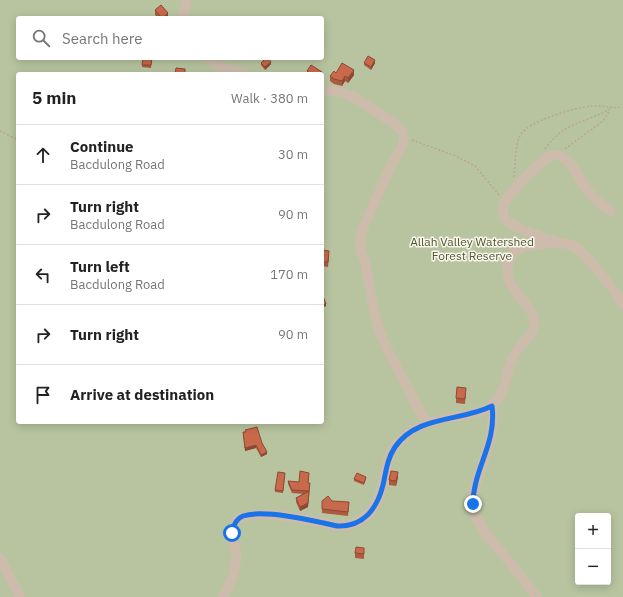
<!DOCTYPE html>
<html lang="en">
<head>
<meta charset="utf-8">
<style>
	body { margin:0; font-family:"IBM Plex Sans",sans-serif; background:#f6f6f6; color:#222 }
	.controls { position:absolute; right:12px; bottom:12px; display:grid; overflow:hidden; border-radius:4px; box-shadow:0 2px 10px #0003 }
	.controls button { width:36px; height:36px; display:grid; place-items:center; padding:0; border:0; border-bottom:1px solid #e0e0e0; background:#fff; color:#222; font:20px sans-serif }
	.stop { position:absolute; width:12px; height:12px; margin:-9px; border:3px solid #1a73e8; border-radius:50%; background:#fff }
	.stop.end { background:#1a73e8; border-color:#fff; box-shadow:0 1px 4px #0008 }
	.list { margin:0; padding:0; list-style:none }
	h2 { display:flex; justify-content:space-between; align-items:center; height:52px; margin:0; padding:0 16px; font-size:17px }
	h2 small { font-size:13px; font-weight:400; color:#767676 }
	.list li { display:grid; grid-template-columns:26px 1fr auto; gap:12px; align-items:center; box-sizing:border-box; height:60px; padding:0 16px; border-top:1px solid #e0e0e0 }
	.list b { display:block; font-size:15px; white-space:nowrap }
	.list p { margin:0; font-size:13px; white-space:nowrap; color:#767676 }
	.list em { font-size:13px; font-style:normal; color:#767676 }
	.icon { flex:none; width:22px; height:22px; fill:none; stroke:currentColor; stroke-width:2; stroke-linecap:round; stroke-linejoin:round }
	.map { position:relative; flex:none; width:623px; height:597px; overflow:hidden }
	.search { position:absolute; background:#fff; box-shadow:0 2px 10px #0003; left:16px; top:16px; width:308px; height:44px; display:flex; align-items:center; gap:10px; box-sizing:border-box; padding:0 14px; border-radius:4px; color:#767676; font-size:15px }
	.panel { position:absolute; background:#fff; box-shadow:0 2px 10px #0003; left:16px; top:72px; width:308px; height:352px; border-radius:4px }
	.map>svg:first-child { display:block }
</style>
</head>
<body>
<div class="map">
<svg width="623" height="597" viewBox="0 0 623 597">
	<rect width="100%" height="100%" fill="#f4ebe1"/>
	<path fill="#b8c4a0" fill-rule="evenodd" d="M0,0H623V597H0ZM18,18H322V58H18ZM18,74H322V422H18ZM578,516H608V582H578Z"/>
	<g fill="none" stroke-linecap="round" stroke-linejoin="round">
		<g stroke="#b9a596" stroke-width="1.5" stroke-dasharray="2 2" stroke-linecap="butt">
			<polyline points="0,131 18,140"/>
			<polyline points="412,140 456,156 475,166 499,195"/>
			<path d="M545,149C565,121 583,124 610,109"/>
			<polyline points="565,149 603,121 610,110"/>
			<path d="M514,177C515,166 515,143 521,134C529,121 576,107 592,106C603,105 610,109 623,107"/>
		</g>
		<g stroke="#cdbbac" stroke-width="10">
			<polyline points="182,18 187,0"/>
			<polyline points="207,58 222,67 244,74"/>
			<path d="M322,89L336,91L347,94L357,99L395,124L402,131L404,138L403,145L391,166L362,230L360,241L361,252L365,261C371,290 373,318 385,345L426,423"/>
			<path d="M555,241C543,237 508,228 504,216C502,212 503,205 505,201C507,196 545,157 550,156C553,154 559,155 562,157C574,163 581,183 590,193C596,200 603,206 611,211"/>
			<polyline points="491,406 493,415 491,436 473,494 473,504 475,515 483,530 512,565 537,597"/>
			<polyline points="0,558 20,597"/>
			<path d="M223,597C230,584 238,566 236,551C234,543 230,535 233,527C240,502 319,522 337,526C363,527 378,508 383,483C386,471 387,457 395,446C403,437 415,427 427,423C448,415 486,419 499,397C508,383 506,366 516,352C522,342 537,333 534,319C529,296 499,291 510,257C513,248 524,246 533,245C545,244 560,241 572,245C582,249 617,293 623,304"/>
		</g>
	</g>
	<g fill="#ac5a40">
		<polygon points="155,10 168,18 158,18 155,15"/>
		<polygon points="143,58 152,58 151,68 142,67"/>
		<polygon points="311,58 320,58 319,60 311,59"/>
		<polygon points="261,63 271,64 265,70 261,65"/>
		<polygon points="364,63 375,63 371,70 364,65"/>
		<polygon points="311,65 322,72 322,78 322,74 307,74 307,71"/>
		<polygon points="354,75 348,83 345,81 342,86 334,84 330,81 330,76"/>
		<polygon points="322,250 329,256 328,267 322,266"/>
		<polygon points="466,393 465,404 456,403 456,398"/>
		<polygon points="243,432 262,443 267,454 261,457 256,448 245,451"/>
		<polygon points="285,473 283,493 275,492 275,490"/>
		<polygon points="309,476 308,483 310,487 308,507 300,511 296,502 296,498 303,494 292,493 288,484 288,481 299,482"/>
		<polygon points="398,477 396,486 389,485 389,480"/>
		<polygon points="354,479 366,479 364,485 354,481"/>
		<polygon points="332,501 349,506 348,516 322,513 322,509"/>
		<polygon points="355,553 364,553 364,559 355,558"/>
	</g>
	<g fill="#8c4a34">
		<polygon points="168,13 168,18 162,18"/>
		<polygon points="375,60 375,63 371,70 371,67"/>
		<polygon points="271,62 271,64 265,70 265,67"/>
		<polygon points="354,70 354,75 348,83 348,78"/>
		<polygon points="345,76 345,81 342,86 342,81"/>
		<polygon points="326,304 326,306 322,308 322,305"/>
		<polygon points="256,445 256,448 245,451 245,448"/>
		<polygon points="267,452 267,454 261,457 261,455"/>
		<polygon points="398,472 398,477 396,486 396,481"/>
		<polygon points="309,491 308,507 300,511 300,507"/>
	</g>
	<g fill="#c8694b" stroke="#8c4a34">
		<polygon points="161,5 168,13 162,18 155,10"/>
		<polygon points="368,56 375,60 371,67 364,63"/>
		<polygon points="143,58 152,58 151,65 142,65"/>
		<polygon points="266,58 268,58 271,62 265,67 261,63"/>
		<polygon points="342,63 354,70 348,78 345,76 342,81 334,79 330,76 334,71 336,73"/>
		<polygon points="311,65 322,72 321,74 312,74 307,71"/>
		<polygon points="176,68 185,69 185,74 175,74"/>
		<polygon points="322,250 329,251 328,262 322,262"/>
		<polygon points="322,296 323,296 326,304 322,305"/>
		<polygon points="457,387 466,388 465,399 456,398"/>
		<polygon points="257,427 262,443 267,452 261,455 256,445 245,448 243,432 246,432 245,430"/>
		<polygon points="300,471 309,473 308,483 310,483 309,491 292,490 288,481 299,482"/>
		<polygon points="391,471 398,472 396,481 389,480"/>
		<polygon points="278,472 285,473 283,491 275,490"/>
		<polygon points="357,473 366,477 364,483 354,479"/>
		<polygon points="309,491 308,503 300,507 296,498"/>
		<polygon points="328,496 332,501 349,502 348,512 322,509 322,501"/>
		<polygon points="356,547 364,548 364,554 355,553"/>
	</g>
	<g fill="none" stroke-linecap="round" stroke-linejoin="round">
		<path stroke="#1a73e8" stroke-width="5" d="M232,533C233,526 235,519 243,516C264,509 315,521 337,526C363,527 377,509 383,485C386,472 387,459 395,447C417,415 460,422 492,406C497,444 473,469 473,504"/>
	</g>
	<g text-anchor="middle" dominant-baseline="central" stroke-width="3" stroke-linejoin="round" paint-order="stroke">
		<g font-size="12" fill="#4a5a2e" stroke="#fbf5ee">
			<text x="472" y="241">Allah Valley Watershed<tspan x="472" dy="14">Forest Reserve</tspan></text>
		</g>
	</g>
</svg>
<div class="controls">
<button>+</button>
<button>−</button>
</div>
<div class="stop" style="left:232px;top:533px"></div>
<div class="stop end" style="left:473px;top:504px"></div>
<div class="search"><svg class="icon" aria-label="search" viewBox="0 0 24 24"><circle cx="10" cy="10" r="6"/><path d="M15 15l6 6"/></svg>Search here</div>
<section class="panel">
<h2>5 min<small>Walk · 380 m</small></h2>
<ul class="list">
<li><svg class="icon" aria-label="ahead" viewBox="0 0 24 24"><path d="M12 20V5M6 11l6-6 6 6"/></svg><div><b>Continue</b><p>Bacdulong Road</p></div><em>30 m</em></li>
<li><svg class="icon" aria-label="right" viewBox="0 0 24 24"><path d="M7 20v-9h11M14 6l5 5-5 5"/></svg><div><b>Turn right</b><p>Bacdulong Road</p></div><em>90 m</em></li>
<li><svg class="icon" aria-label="left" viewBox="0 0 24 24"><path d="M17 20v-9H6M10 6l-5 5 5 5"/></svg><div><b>Turn left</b><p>Bacdulong Road</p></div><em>170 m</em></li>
<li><svg class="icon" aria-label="right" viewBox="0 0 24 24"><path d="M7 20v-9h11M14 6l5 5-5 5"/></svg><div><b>Turn right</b></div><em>90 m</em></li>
<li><svg class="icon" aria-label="arrive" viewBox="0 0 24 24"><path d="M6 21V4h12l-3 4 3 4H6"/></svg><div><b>Arrive at destination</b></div></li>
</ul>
</section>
</div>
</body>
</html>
